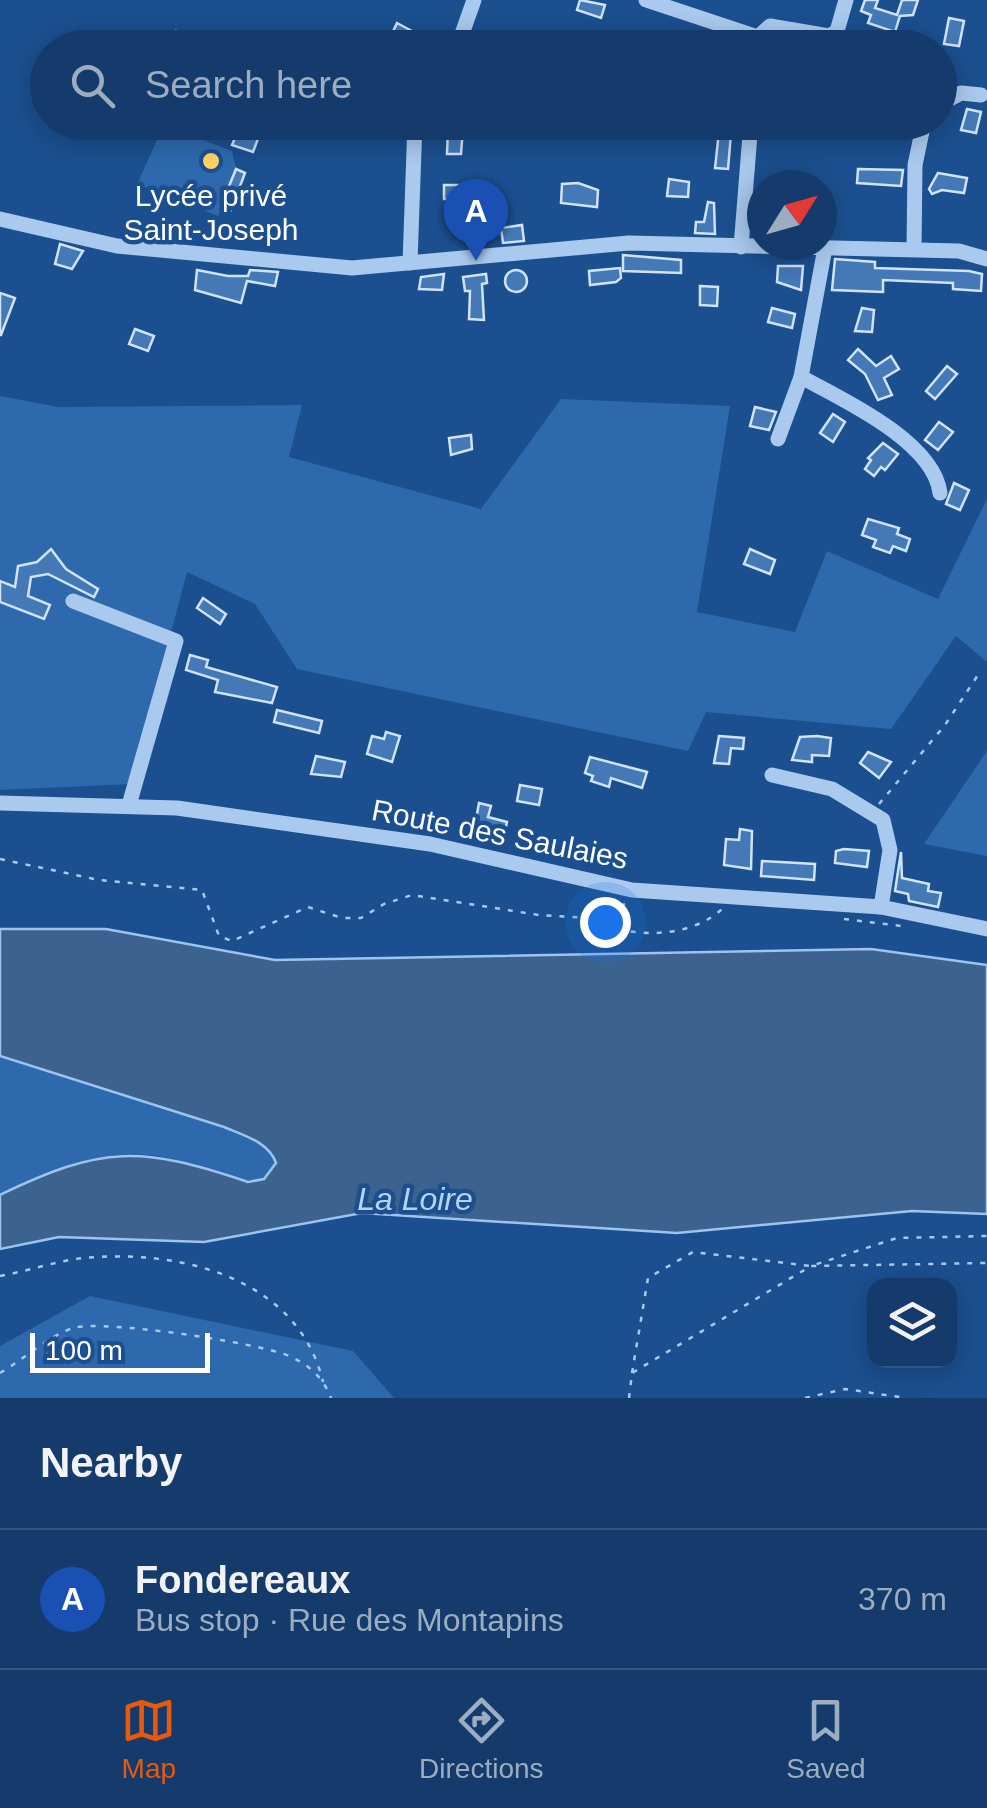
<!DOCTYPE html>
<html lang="en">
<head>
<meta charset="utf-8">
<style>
	body { margin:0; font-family:Helvetica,sans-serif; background:#214673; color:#f1f3f6 }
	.controls { position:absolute; right:30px; bottom:30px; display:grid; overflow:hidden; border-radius:20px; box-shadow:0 5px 25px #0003 }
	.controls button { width:90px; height:90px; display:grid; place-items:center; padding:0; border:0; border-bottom:2px solid #33557e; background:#143b6b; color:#f1f3f6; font:50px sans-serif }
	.compass { position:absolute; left:747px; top:170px; width:90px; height:90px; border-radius:50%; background:#143b6b; box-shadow:0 5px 25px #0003; rotate:53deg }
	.scale { position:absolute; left:30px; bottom:25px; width:180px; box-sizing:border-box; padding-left:10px; border:5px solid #fff; border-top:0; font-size:28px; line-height:35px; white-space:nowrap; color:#fff; -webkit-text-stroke:8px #1b4f8f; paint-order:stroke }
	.you { position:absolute; left:605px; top:922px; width:35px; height:35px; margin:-25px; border:8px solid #fff; border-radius:50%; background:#1a73e8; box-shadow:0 0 0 15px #1a73e833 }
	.badge { display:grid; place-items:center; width:65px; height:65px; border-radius:50%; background:#ea580c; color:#fff; font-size:32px; font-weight:700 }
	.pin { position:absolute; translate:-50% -82px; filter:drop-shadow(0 2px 5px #0008) }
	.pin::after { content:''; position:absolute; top:52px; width:35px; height:30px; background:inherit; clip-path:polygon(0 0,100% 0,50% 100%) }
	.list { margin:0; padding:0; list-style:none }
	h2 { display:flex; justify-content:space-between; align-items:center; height:130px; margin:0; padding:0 40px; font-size:42px }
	h2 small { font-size:32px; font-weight:400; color:#9dadc1 }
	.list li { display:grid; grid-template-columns:65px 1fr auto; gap:30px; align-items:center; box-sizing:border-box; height:140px; padding:0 40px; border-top:2px solid #33557e }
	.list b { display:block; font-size:38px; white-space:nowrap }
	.list p { margin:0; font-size:32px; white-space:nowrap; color:#9dadc1 }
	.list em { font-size:32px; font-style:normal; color:#9dadc1 }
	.icon { flex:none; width:55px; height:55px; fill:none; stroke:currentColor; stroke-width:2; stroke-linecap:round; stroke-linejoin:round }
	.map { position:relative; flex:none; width:987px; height:1398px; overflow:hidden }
	.search { position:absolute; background:#143b6b; box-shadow:0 5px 25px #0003; left:30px; right:30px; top:30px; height:110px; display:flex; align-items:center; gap:25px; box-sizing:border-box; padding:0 35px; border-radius:55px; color:#9dadc1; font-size:38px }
	.sheet { height:270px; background:#143b6b }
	nav { display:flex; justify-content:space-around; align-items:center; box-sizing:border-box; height:140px; border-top:2px solid #33557e; background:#143b6b; font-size:28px; color:#9dadc1 }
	nav a { display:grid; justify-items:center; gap:5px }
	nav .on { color:#ea580c }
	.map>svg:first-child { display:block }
</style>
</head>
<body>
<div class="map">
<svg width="987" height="1398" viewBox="0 0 987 1398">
	<rect width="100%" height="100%" fill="#1b4f8f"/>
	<g fill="#2e69ad">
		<polygon points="164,125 232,151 236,169 218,216 137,184"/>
		<polygon points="0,396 58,407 302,405 289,457 481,509 561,399 730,406 697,612 795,632 827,551 938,599 987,499 987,662 956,636 891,729 706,712 688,751 297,669 255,604 187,572 131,784 0,790"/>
		<polygon points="987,751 987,856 924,844"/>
		<path d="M0,1056L224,1127C243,1135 269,1142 277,1163L264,1179C234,1185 203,1166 173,1159C110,1144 56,1168 0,1195Z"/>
		<polygon points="90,1296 353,1351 394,1398 0,1398 0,1346"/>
	</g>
	<path fill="#3c6290" stroke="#9cc4f0" stroke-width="2.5" d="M0,929H106L275,960L871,949L987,965V1214L912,1211L677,1233L362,1213L204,1242L59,1237L0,1249V1195C103,1145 141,1146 248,1182L264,1179L276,1163C269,1142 243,1135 224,1127L0,1056Z"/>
	<g fill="#4478b7" stroke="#cfe3fa" stroke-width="2.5">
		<polygon points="580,0 605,5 601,18 577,10"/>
		<polygon points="865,0 878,0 875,8 897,15 902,0 918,0 913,15 900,16 895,32 868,23 871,15 861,11"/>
		<polygon points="949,18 964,21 959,46 944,44"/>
		<polygon points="397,23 425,38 420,48 389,40"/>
		<polygon points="176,31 216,47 216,48 169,48"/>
		<polygon points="287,33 323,47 323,48 282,45"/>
		<polygon points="967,109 981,112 976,133 961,130"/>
		<polygon points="242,122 256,122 252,133 259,136 253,152 232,145"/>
		<polygon points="720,122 732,122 728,169 715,168"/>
		<polygon points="448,128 463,128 461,154 447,154"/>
		<polygon points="236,169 245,173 231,210 221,206"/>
		<polygon points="858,169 903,170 901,186 857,183"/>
		<polygon points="938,173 967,178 964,193 942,190 932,194 929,189"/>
		<polygon points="669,179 689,182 688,197 667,196"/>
		<polygon points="578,183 598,190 597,207 561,203 562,184"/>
		<polygon points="444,185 469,185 470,199 444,199"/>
		<polygon points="708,202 714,203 715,234 695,233 696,222 704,222"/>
		<polygon points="522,225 524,241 503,243 501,228"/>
		<polygon points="60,244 83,251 72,269 55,264"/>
		<polygon points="623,255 681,260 681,273 623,271"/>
		<polygon points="835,259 875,262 875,268 969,271 982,274 981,291 953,289 953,283 883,280 883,292 832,290"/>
		<polygon points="778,266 803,266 801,290 777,282"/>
		<polygon points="620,268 621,278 616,282 590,285 589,271"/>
		<polygon points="197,270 228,276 248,276 250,270 278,272 275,286 247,281 241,303 195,290"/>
		<circle cx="516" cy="281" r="11"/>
		<polygon points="444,274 442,290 419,289 421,277"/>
		<polygon points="486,274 487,283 482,284 484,320 469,319 470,291 465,291 463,277"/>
		<polygon points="700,286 718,287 717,306 700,305"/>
		<polygon points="0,293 15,298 1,335 0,335"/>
		<polygon points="772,308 795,314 792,328 768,322"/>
		<polygon points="862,308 874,310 872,332 855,331"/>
		<polygon points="135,329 154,336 148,351 129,344"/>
		<polygon points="858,349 876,366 891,356 899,369 884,378 892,395 878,400 865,374 848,360"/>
		<polygon points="947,366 957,374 935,399 926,391"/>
		<polygon points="755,407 776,412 769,430 750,426"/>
		<polygon points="833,414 845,422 833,442 820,433"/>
		<polygon points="939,422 953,432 938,450 925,440"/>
		<polygon points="471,435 472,449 451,455 449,438"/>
		<polygon points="883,443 898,454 885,470 881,467 874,476 865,469 871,460 868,458"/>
		<polygon points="954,483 969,490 960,510 946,504"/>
		<polygon points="868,519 899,528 897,534 910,539 906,551 893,546 890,553 873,547 876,540 862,535"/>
		<polygon points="51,549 66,569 98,589 94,597 48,574 31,577 28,596 50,605 44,619 0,602 0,581 15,587 18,566 37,562"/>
		<polygon points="750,549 775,560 770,574 744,564"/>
		<polygon points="203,598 226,614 220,624 197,608"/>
		<polygon points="190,655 208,660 206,667 277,687 272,703 215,692 218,680 186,670"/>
		<polygon points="277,710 322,721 319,733 274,722"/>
		<polygon points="386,732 400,736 392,762 367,754 372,736 384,739"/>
		<polygon points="719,736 744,738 743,749 731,748 729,764 714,763"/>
		<polygon points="817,736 831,738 829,756 812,755 812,762 792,760 800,737"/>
		<polygon points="868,752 891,762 879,778 860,763"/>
		<polygon points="316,756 345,762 341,777 311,774"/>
		<polygon points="590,757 647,772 642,788 611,778 609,787 591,781 593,776 585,773"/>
		<polygon points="520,785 542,789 539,805 517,801"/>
		<polygon points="479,803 491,806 488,817 507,822 504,835 474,830"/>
		<polygon points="740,829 752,831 751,869 724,865 726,839 739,840"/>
		<polygon points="844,849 869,851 867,867 835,863 836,851"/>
		<polygon points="901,852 902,878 929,884 928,891 941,893 938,907 909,901 908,894 895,891"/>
		<polygon points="762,861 815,864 814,880 761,876"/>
	</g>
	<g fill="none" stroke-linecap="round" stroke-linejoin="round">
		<g stroke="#a9c9ee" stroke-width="2.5" stroke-dasharray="5 8" stroke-linecap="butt">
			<polyline points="879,804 945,725 978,675"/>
			<polyline points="0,859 99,880 202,890 219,936 232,941 308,907 342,918 361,918 384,904 412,895 539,915 592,918 625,904"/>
			<path d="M594,919C630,940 691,938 722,909"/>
			<polyline points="844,919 901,926"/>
			<path d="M0,1276C28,1271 56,1261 84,1258C179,1249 298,1277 323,1382"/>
			<path d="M0,1373C23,1360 48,1336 73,1328C101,1319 260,1343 289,1356C309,1365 323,1377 331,1398"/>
			<polyline points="632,1373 648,1278 693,1252 811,1266 897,1238 987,1236"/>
			<polyline points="629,1398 632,1373 811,1266 987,1263"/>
			<polyline points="805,1398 845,1389 906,1398"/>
		</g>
		<g stroke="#a9c9ee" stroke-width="15">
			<polyline points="646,0 758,37 758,48"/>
			<polyline points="758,37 770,26 829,36 837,31 846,0"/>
			<polyline points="457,48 474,0"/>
			<polyline points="940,104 961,93 981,95"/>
			<polyline points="0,219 117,246 352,268 629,243 959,251 987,259"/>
			<polyline points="741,247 751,122"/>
			<polyline points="914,249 915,165 924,122"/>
			<polyline points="410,263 415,122"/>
			<path d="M801,377C844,400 934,442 940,493"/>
			<polyline points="778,439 801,377 825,248"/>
			<polyline points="73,601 176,641 129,805"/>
			<polyline points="772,775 832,789 883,820 890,850 881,907"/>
			<polyline points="0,803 177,808 430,844 632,890 881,907 987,929"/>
		</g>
	</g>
	<circle fill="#ffd166" stroke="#1b4f8f" stroke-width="4" cx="211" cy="161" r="10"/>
	<g text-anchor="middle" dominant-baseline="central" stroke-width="9" stroke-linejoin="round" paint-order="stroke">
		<g font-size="30" fill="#fff" stroke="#1b4f8f">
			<text x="211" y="195">Lycée privé<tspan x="211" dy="34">Saint-Joseph</tspan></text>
		</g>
		<g font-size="30" fill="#fff" stroke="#1b4f8f">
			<text transform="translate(500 834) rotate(11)">Route des Saulaies</text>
		</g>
		<g font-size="32" font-style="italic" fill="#b5d3f5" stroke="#1b4f8f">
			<text x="415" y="1199">La Loire</text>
		</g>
	</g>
</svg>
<div class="controls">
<button><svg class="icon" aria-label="layers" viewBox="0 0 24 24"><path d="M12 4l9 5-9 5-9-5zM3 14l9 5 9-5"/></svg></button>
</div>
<svg class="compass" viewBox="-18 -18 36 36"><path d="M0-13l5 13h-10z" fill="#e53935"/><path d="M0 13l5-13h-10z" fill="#9dadc1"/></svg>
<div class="scale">100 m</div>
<div class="you"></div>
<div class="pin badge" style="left:476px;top:261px;background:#1a4fb4">A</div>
<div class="search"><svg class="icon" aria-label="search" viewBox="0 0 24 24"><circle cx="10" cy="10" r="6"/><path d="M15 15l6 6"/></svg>Search here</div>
</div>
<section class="sheet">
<h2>Nearby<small></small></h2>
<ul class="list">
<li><span class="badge" style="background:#1a4fb4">A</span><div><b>Fondereaux</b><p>Bus stop · Rue des Montapins</p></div><em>370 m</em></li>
</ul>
</section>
<nav>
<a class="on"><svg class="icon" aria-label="map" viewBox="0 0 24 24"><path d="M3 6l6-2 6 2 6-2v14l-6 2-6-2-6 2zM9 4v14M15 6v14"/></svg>Map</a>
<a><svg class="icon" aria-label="directions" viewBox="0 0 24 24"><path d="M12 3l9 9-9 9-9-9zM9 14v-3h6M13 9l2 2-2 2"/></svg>Directions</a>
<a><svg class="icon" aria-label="saved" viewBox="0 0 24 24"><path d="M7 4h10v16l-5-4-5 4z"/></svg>Saved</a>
</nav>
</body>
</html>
